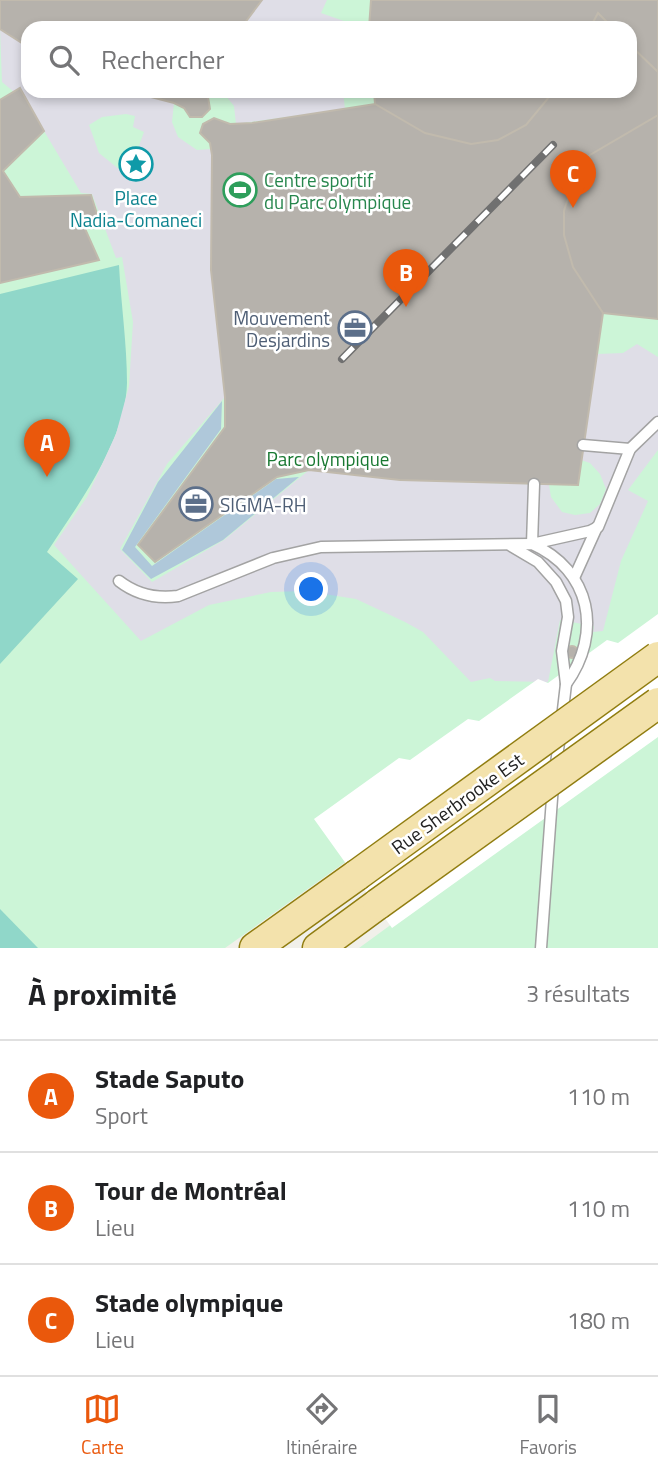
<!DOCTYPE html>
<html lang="fr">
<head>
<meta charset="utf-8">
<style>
	body { margin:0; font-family:"Titillium Web",sans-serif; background:#f2f2f2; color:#202124 }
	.you { position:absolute; left:312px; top:590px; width:24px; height:24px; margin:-18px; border:5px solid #fff; border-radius:50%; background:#1a73e8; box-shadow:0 0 0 10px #1a73e833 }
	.badge { display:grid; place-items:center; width:46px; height:46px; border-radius:50%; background:#ea580c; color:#fff; font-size:23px; font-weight:700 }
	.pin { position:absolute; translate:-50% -58px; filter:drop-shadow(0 2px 4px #0008) }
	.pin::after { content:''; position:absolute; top:37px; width:24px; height:21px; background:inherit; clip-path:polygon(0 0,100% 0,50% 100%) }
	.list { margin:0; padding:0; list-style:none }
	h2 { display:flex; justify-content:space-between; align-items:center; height:91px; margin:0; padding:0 28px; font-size:30px }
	h2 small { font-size:23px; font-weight:400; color:#757577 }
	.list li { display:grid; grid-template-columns:46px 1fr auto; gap:21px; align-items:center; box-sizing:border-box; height:112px; padding:0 28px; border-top:2px solid #e0e0e0 }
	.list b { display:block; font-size:26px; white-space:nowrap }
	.list p { margin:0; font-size:23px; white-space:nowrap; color:#757577 }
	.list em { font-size:23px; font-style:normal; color:#757577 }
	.icon { flex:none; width:38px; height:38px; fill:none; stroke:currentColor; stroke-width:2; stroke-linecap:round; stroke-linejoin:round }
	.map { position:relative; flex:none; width:658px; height:948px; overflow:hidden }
	.search { position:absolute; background:#fff; box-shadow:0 4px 10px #0003; left:21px; right:21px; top:21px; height:77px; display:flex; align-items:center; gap:18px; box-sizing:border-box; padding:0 24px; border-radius:21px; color:#757577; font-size:26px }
	.sheet { height:427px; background:#fff }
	nav { display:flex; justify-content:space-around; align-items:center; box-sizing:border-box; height:98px; border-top:2px solid #e0e0e0; background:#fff; font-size:19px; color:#757577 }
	nav a { display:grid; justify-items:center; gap:4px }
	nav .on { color:#ea580c }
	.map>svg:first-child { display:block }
</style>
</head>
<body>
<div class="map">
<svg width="658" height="948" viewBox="0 0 658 948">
	<rect width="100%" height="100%" fill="#f1f0ea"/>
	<g fill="#ccf5d7" fill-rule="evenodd">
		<path d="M0,0H658V639L225,948H0ZM28,28H630V91H28Z"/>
		<polygon points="658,730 658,948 359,948"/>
	</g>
	<g fill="#90d7c9">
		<path d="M119,265C121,304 127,344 127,383C126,440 78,505 47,552L78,579L0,664V294Z"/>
		<polygon points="0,909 38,948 0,948"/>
	</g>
	<g fill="#dfdee7" fill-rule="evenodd">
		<polygon points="262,0 327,0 321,13 364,28 241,28"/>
		<path d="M0,29L28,47V91H128L174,103L172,122L178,137L197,150L211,149V270L225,397L167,464L120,549L152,582L224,540L309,470L400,480L549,485L551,497L562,512L575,515L590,513L600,504L606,489L600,474L590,463L581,460L597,354L623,353L637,344L658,357V450L628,490L648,501L621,561L603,631L593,632L594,626L560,620L548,682L495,681L490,678L471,682L423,632L405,622L356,599L305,591L271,592L209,605L141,641L54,545L87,497L116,434L129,386L133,322L122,257L116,258L92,194L81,193L44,131L14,92L2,82ZM126,114L135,116L133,127L144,132L136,154L120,170L99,153L89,125L102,117Z"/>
		<polygon points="222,91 343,91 345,109 236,124 234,106"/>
	</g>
	<polygon fill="#afc8da" points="222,401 221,429 135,547 152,566 276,479 299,477 223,540 151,579 122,550 158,482"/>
	<polygon fill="#fff" points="658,614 658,737 392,928 314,819 399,758 410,760 468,719 479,721 538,679 548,683 607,640 618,643"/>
	<g fill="#b6b2ac" stroke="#c1baad" stroke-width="2">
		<polygon points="0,0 262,0 241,28 28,28 28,47 0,29"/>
		<polygon points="371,0 658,0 658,319 603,313 375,104 374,91 630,91 630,28 369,28"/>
		<polygon points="598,13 613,28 590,28"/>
		<polygon points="630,45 658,72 658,115 590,155 573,183 564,211 564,235 573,267 603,313 578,485 400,480 309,470 277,477 155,562 138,545 225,427 225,397 211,270 212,155 210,143 200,133 203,124 214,118 230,124 252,123 375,104 425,133 471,144 498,140 526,125 554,91 630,91"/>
		<polygon points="20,88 44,131 3,171 20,197 91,195 98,217 82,222 99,260 0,283 0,100"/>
		<polygon points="128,91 207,91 210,109 202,117 190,117 184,108 174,103"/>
		<circle cx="572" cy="652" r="6"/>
	</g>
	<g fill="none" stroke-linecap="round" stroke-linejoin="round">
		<defs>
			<g id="service">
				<polyline points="583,445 630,449"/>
				<polyline points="534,484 532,544 590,531 598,527 630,449 658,422"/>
				<polyline points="511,546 538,562 556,582 566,601 568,617 562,651 566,684 562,718"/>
				<polyline points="574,578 597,527"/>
				<path d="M119,581C137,595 156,599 178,596L273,558L321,547L532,544C591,570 603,633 566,684"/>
				<polyline points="555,770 560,736"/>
				<polyline points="541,948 553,785"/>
			</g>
			<g id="primary">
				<polyline points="255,948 357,875"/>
				<polyline points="318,948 378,904"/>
			</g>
		</defs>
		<use href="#service" stroke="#a3a3a3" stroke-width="13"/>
		<use href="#primary" stroke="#907d10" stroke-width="33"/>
		<use href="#service" stroke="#fff" stroke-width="10"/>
		<use href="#primary" stroke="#f3e2ac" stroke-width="30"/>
		<defs>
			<polyline id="rail" points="342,359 553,145"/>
		</defs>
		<use href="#rail" stroke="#707070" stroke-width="8"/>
		<use href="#rail" stroke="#fff" stroke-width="5" stroke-dasharray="16" stroke-linecap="butt"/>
		<defs>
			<g id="primary-bridge">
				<polyline points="357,875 658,657"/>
				<polyline points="378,904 658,703"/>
			</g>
		</defs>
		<use href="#primary-bridge" stroke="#907d10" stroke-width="33" stroke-linecap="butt"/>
		<use href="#primary-bridge" stroke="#f3e2ac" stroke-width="30"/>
	</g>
	<defs>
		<symbol id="sight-ring" viewBox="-11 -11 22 22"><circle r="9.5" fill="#fff" stroke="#0f9aa8" stroke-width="1.5"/><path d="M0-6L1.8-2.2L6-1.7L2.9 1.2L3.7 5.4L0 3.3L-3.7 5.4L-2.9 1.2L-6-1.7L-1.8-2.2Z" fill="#0f9aa8"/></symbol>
		<symbol id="stadium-ring" viewBox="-11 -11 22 22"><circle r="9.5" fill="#fff" stroke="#2e9e5b" stroke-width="1.5"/><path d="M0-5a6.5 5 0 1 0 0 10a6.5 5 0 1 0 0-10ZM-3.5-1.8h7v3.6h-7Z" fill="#2e9e5b"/></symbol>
		<symbol id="office-ring" viewBox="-11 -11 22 22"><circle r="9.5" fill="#fff" stroke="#5c6f8a" stroke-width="1.5"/><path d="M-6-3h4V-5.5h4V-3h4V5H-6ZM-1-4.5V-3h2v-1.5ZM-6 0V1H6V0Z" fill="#5c6f8a"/></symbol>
	</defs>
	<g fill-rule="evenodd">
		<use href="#sight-ring" x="117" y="145" width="38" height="38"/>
		<use href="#stadium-ring" x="221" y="171" width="38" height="38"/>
		<use href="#office-ring" x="336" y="309" width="38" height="38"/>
		<use href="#office-ring" x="177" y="485" width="38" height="38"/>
	</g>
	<g text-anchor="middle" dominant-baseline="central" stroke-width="5" stroke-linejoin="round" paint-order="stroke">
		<g font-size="19" fill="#27864d" stroke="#fff" text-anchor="start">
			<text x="264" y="179">Centre sportif<tspan x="264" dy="22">du Parc olympique</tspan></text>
		</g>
		<g font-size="19" fill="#0d838f" stroke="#fff">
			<text x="136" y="197">Place<tspan x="136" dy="22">Nadia-Comaneci</tspan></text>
		</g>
		<g font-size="19" fill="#4e5e75" stroke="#fff" text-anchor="end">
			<text x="330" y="317">Mouvement<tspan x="330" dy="22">Desjardins</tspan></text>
			<text x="220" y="504" text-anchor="start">SIGMA-RH</text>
		</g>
		<g font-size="19" fill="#187831" stroke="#fff">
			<text x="328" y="458">Parc olympique</text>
		</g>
		<g font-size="19" fill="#222" stroke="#fff">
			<text transform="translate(457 803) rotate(-36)">Rue Sherbrooke Est</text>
		</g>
	</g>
</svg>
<div class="you"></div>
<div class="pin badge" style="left:47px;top:477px">A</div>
<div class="pin badge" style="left:406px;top:307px">B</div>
<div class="pin badge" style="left:573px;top:208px">C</div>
<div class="search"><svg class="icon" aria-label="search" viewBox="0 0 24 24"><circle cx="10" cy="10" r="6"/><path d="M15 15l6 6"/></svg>Rechercher</div>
</div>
<section class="sheet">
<h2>À proximité<small>3 résultats</small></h2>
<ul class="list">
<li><span class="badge">A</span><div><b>Stade Saputo</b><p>Sport</p></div><em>110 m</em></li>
<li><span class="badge">B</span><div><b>Tour de Montréal</b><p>Lieu</p></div><em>110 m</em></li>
<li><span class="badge">C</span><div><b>Stade olympique</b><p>Lieu</p></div><em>180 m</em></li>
</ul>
</section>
<nav>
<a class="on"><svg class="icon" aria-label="map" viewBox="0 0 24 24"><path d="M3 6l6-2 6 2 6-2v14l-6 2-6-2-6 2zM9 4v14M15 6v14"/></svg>Carte</a>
<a><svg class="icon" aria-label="directions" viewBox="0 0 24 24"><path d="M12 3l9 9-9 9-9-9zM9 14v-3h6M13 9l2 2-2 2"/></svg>Itinéraire</a>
<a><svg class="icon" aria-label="saved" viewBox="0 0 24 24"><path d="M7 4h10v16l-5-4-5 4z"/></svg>Favoris</a>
</nav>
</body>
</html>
